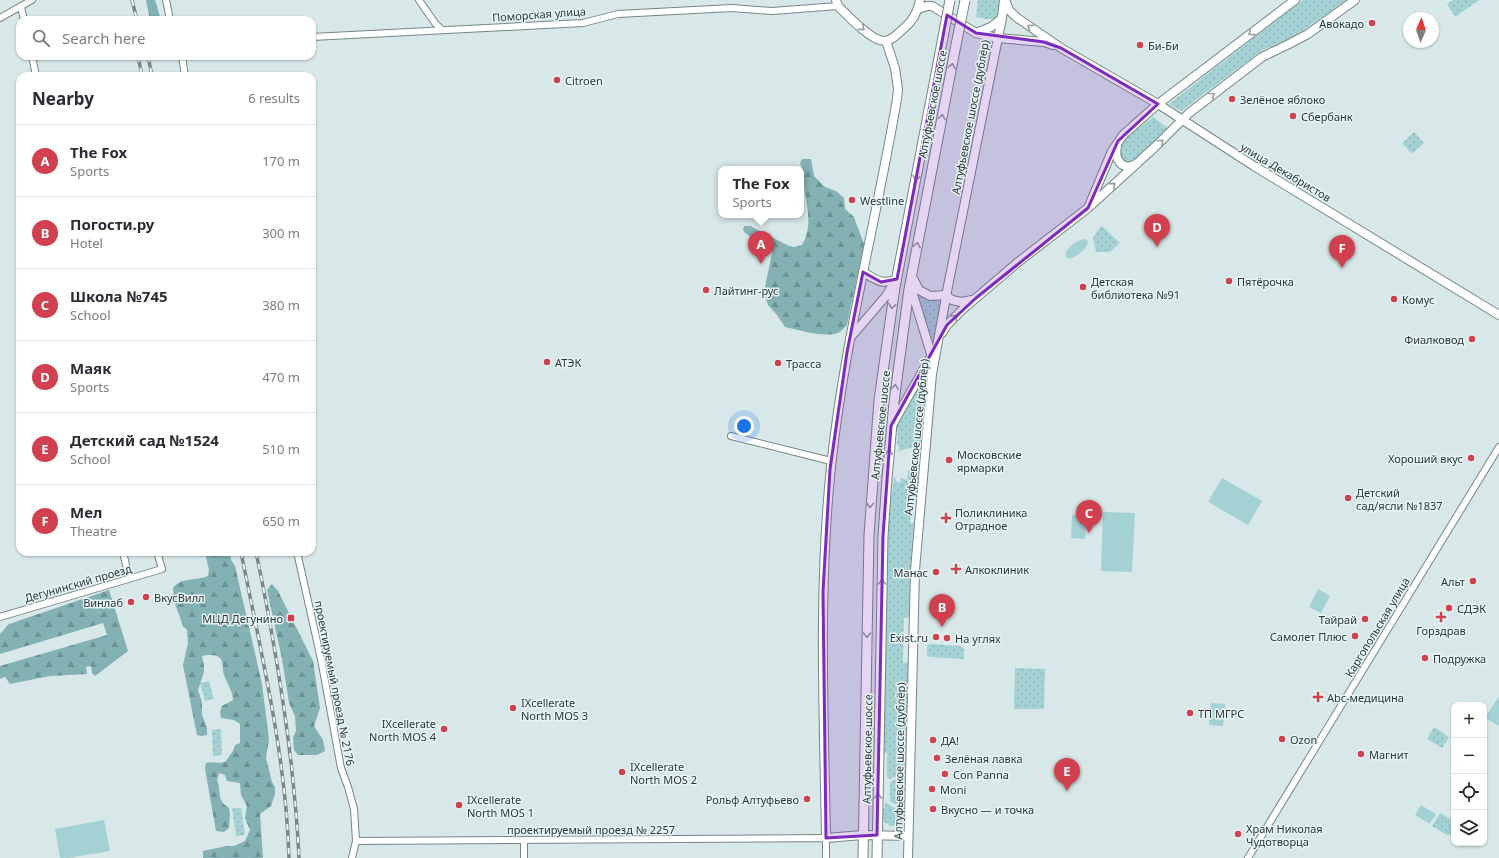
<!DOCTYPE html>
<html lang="en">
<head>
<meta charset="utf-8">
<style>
	body { margin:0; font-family:"Noto Sans",sans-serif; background:#f7f7f7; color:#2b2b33 }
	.controls { position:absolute; right:12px; bottom:12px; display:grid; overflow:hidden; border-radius:8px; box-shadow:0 1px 3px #0004 }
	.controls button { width:36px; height:36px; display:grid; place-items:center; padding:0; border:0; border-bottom:1px solid #e1e1e2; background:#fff; color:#2b2b33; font:20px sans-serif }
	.compass { position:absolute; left:1403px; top:12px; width:36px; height:36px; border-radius:50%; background:#fff; box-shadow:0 1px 3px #0004; rotate:2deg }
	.you { position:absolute; left:744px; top:426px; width:14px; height:14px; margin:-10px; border:3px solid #fff; border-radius:50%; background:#1a73e8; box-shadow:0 0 0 6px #1a73e833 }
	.badge { display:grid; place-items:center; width:26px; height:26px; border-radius:50%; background:#d1404f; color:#fff; font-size:13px; font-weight:700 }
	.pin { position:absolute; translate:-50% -33px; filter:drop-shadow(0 1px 2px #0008) }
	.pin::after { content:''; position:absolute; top:21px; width:14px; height:12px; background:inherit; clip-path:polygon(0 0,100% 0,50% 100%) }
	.popup { position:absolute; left:718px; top:166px; width:86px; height:52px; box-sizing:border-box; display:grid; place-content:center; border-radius:8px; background:#fff; filter:drop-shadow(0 1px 3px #0005); font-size:13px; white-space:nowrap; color:#7c7c81 }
	.popup b { font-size:15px; color:#2b2b33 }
	.popup::after { content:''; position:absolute; left:50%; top:100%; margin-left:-8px; border:8px solid transparent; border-top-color:#fff }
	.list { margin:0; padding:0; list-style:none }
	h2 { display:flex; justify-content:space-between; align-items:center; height:52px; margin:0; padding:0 16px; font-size:17px }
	h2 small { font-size:13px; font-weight:400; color:#7c7c81 }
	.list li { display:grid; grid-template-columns:26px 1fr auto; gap:12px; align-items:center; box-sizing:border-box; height:72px; padding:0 16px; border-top:1px solid #e1e1e2 }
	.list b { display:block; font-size:15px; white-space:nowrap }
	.list p { margin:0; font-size:13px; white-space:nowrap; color:#7c7c81 }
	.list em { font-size:13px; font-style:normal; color:#7c7c81 }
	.icon { flex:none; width:22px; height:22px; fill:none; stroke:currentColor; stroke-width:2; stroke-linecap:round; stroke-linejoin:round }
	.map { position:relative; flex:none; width:1499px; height:858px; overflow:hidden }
	.search { position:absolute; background:#fff; box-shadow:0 1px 3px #0004; left:16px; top:16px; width:300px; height:44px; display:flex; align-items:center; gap:10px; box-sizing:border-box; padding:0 14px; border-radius:12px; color:#7c7c81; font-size:15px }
	.panel { position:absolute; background:#fff; box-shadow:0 1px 3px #0004; left:16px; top:72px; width:300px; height:484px; border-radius:12px }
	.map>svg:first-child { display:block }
</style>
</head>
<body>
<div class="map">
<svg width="1499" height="858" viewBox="0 0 1499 858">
	<defs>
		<pattern id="grass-dots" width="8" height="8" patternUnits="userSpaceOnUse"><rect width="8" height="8" fill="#a4d1d3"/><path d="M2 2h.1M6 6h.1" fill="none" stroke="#8eb4b6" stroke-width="1.8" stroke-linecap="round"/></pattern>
		<pattern id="forest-firs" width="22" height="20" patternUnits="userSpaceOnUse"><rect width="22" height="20" fill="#84b1b3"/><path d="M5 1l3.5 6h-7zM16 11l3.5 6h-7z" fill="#6c9192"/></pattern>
	</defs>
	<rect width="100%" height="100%" fill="#d8e8e8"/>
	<g fill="url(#grass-dots)">
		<path d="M978,0H1000C999,21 995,21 976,17Z"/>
		<polygon points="1303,0 1346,0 1304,30 1286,40 1261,51 1181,111 1169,104"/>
		<polygon points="1453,0 1479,0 1455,17 1447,4"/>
		<polygon points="1153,117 1169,129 1130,164 1120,160 1119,146 1125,139"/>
		<polygon points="1414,132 1424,143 1412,154 1402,143"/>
		<polygon points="1102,226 1120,243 1110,252 1096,252 1093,238 1100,227"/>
		<polygon points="916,294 928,300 940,301 933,344 932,344"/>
		<polygon points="925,376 927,378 921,445 899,451 899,446 897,445 898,431 895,431 895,425"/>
		<polygon points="915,465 919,465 918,483 912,483 907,478 908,471"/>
		<path d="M894,477C896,479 896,483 900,483L901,478C908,479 909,485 918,486L917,492H912L910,523H914L910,570L909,617L904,618L903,663L908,662L906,773L889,779L887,777V753H882L888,494H892Z"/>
		<polygon points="929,644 961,646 964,649 964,659 929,657 927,655 927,645"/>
		<polygon points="1015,668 1045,669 1044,709 1014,709"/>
		<polygon points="209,681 214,699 205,701 200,683"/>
		<polygon points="1434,727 1449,737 1442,748 1427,739"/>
		<polygon points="221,729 222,755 213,756 212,730"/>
		<polygon points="905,776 905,810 903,810 890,801 890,784 891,781"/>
		<polygon points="885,802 901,812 905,812 904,823 900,826 891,826 883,821 881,808 885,808"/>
		<polygon points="232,808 241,808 245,835 236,836"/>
		<polygon points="1440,813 1454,821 1454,833 1447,835 1432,826"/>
	</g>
	<g fill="url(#forest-firs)">
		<polygon points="146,0 155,0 161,20 150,20"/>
		<path d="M802,159H811L814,176L825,187L836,191L844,198L845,209L854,217L864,244L847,325C845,327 842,330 840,332C827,339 799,330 785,327L777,315L768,305L764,292L772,253L771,249L745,233L743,230L744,226H750L789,246L795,247L802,245C813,227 807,206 804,187C803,178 804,171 800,163Z"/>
		<path d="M205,552H230L231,560L235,566L262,684L269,739L266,758L272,782L275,787V794L271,806L260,814L263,858H203V851L227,846H234L245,841L250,830L245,818L247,806L241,795L240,783L227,781L225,775L219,773L217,780C222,792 216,800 229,808L230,814L229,828L224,832L216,831L205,769L206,763C213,761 218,764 225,762L233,751L235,745L240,743V724L234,720L221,718L220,712L222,706L233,700C233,689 225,682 223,671C223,667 223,662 220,658C216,654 207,655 202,656L204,666V672L198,690L202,702V715L207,728V735L201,736L197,735L183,665L188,643L187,630L183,626L174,601L173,588C181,577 196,581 208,576L209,570Z"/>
		<polygon points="272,584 278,591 313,661 320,708 314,726 323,740 325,751 317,755 298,755 294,750 293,737 296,731 295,716 289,703 282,659 267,590"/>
		<polygon points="109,590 128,651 95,676 92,673 91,666 86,667 87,674 50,676 10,684 5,677 0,679 0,666 107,635 103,623 0,654 0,634 9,624"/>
	</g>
	<g fill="#a4d1d3">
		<path d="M1084,239L1088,241C1088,249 1074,260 1067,258L1065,254C1068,247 1077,240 1084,239Z"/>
		<polygon points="1222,478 1262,501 1248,525 1208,502"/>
		<polygon points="1103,512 1135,513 1132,572 1101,571"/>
		<polygon points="1072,515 1086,516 1085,539 1071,538"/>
		<polygon points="1318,589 1330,596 1321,613 1309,607"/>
		<polygon points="1499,696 1499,726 1485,718"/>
		<polygon points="1211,703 1225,704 1223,726 1209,725"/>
		<polygon points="1421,805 1436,814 1430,824 1415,815"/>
		<polygon points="104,820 110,851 68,858 60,858 55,829"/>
	</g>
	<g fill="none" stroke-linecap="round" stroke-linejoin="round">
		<defs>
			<g id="street">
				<polyline points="166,0 170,20"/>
				<polyline points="419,0 435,23 442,30"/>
				<polyline points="21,7 24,20"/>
				<polyline points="0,18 32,0"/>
				<polyline points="312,37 583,23 618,14 732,8 772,11 838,6"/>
				<polyline points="32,56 36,76"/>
				<polyline points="182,56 185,76"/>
				<polyline points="731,436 831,461"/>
				<polyline points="123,552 129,578"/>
				<polyline points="297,552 321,659 341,768 348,787 354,809 356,841 352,858"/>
				<polyline points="0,617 162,569 157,552"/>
				<polyline points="524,840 524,858"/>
				<polyline points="356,841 826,838 826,858"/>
				<polyline points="1248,858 1499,447"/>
			</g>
			<g id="secondary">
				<path d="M836,0L838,6C847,15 872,42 885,41C892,40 898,34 903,29C912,22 918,11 920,0"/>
				<polyline points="1005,0 1009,10 1016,17 1061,48 1158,104 1254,166 1499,315"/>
				<polyline points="918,9 927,6 932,6 976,33 997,38 1044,42 1053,45"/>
				<polyline points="976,33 991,27 1002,18"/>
				<path d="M886,41L895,68L898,89L897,99C876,222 844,343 831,467C818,590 824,714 826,838L863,835L908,836"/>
				<path d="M1117,146C1114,159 1122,172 1136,164"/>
				<polyline points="1089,206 1112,151 1123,135 1158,104 1295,0"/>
				<path d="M863,272C875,279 882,286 897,279"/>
				<polyline points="914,280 919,290 930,296 946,295 952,300 961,302 972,300"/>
				<polyline points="911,284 914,298 932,357"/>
				<polyline points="942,333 947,325 963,309 1017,263 1088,208 1156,146 1189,113 1262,57 1287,45 1308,34 1355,0"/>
				<polyline points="850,338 886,296 895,282"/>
				<polyline points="892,425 933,353"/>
				<polyline points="908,858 915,570 932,374 948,286 1002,18 1004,0"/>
			</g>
			<g id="primary">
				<polyline points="863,858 869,535 879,400 895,287 943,37"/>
				<polyline points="877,858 883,536 887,478 894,402 909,289 956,45"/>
			</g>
		</defs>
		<use href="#street" stroke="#778586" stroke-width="8"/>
		<use href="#secondary" stroke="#778586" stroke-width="10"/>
		<use href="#primary" stroke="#778586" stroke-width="11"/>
		<use href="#street" stroke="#fff" stroke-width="6"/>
		<use href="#secondary" stroke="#fff" stroke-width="8"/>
		<use href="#primary" stroke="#fff" stroke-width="9"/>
		<defs>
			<g id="rail">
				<polyline points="132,0 137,20"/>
				<polyline points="138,56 142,76"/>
				<polyline points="148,56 152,76"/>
				<path d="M241,552C261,653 286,755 289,858"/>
				<path d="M256,552C277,653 294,755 299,858"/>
			</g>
		</defs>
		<use href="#rail" stroke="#7c8787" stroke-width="3.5"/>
		<use href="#rail" stroke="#e6f5f5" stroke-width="2" stroke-dasharray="6" stroke-linecap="butt"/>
		<defs>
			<g id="primary-bridge">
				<polyline points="943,37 950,0"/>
				<polyline points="956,45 965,0"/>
			</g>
		</defs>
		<use href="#primary-bridge" stroke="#778586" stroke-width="11" stroke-linecap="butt"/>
		<use href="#primary-bridge" stroke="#fff" stroke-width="9"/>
	</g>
	<defs><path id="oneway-chevron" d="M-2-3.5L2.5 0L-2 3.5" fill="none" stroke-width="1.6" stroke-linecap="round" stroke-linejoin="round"/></defs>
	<g stroke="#979a9a">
		<use href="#oneway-chevron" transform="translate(1030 27) rotate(-146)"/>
		<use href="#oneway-chevron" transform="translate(862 28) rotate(41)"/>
		<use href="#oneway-chevron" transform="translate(1251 33) rotate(143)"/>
		<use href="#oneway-chevron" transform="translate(952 66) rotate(-79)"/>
		<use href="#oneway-chevron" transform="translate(1212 95) rotate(-38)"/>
		<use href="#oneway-chevron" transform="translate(942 117) rotate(-79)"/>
		<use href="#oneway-chevron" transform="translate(1161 142) rotate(-43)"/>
		<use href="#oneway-chevron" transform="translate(916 178) rotate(101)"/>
		<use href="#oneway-chevron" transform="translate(1113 185) rotate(-42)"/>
		<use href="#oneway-chevron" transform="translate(917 245) rotate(-79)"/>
		<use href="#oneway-chevron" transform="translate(892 306) rotate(99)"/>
		<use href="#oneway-chevron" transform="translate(955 317) rotate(-45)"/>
		<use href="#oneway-chevron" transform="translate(895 387) rotate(-84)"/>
		<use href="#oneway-chevron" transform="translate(889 452) rotate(-85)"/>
		<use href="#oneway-chevron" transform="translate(870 505) rotate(93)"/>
		<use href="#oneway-chevron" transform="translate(882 582) rotate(-89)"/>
		<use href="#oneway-chevron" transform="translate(867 635) rotate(91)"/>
		<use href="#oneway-chevron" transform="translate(878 796) rotate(-89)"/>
	</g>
	<path fill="#7b2cbf" fill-opacity="0.2" stroke="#7b2cbf" stroke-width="3" stroke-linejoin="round" d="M947,15L976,33L1044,42L1061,48L1158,104L1118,141L1088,208L976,298L947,325L891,426L883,536L877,835L826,838L823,592L830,469L847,352L863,272L881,282L897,279Z"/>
	<g fill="#d1404f" stroke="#e6f5f5" stroke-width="1.5">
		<circle cx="1372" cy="23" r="4"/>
		<circle cx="1140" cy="45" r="4"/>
		<circle cx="557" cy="80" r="4"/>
		<circle cx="1232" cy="99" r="4"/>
		<circle cx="1293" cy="116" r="4"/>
		<circle cx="852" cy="200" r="4"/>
		<circle cx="1229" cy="281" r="4"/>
		<circle cx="1083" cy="287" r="4"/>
		<circle cx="706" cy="290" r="4"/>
		<circle cx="1394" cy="299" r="4"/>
		<circle cx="1472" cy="339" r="4"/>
		<circle cx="547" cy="362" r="4"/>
		<circle cx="778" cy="363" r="4"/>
		<circle cx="1471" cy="458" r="4"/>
		<circle cx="949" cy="460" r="4"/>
		<circle cx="1348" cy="498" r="4"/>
		<path d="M944 512h4v4h4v4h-4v4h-4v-4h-4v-4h4z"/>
		<path d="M954 563h4v4h4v4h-4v4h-4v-4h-4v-4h4z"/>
		<circle cx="936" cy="572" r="4"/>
		<circle cx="1473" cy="581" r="4"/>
		<circle cx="146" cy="597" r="4"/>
		<circle cx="131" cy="602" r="4"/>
		<circle cx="1449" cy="608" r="4"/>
		<path d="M1439 611h4v4h4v4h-4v4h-4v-4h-4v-4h4z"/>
		<rect x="287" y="614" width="8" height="8" rx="2"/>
		<circle cx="1365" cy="619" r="4"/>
		<circle cx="1355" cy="636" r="4"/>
		<circle cx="936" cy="637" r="4"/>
		<circle cx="947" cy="638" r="4"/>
		<circle cx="1425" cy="658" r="4"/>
		<path d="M1316 691h4v4h4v4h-4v4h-4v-4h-4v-4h4z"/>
		<circle cx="513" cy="708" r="4"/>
		<circle cx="1190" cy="713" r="4"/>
		<circle cx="444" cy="729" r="4"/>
		<circle cx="1282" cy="739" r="4"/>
		<circle cx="933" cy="740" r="4"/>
		<circle cx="1361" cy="754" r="4"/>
		<circle cx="937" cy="758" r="4"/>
		<circle cx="622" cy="772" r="4"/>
		<circle cx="945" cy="774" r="4"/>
		<circle cx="932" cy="789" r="4"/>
		<circle cx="807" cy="799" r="4"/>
		<circle cx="459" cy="805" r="4"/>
		<circle cx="933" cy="809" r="4"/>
		<circle cx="1238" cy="834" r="4"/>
	</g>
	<g text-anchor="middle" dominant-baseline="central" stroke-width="3" stroke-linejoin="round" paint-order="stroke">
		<g font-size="11" fill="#2f3535" stroke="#e6f5f5">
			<text transform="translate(539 14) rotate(-4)">Поморская улица</text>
			<text transform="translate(932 104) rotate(-79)">Алтуфьевское шоссе</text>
			<text transform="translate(970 117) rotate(-79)">Алтуфьевское шоссе (дублёр)</text>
			<text transform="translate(1286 172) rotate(31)">улица Декабристов</text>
			<text transform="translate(880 425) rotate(-84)">Алтуфьевское шоссе</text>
			<text transform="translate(916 437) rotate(-84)">Алтуфьевское шоссе (дублёр)</text>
			<text transform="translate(78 583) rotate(-16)">Дегунинский проезд</text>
			<text transform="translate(1377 627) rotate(-59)">Каргопольская улица</text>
			<text transform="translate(335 683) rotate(79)">проектируемый проезд № 2176</text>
			<text transform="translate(867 749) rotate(-89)">Алтуфьевское шоссе</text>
			<text transform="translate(899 761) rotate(-89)">Алтуфьевское шоссе (дублёр)</text>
			<text x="591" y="829">проектируемый проезд № 2257</text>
		</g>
		<g font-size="11" fill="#2f3535" stroke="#e6f5f5" text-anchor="start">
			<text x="1364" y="23" text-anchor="end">Авокадо</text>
			<text x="1148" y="45">Би-Би</text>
			<text x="565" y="80">Citroen</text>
			<text x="1240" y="99">Зелёное яблоко</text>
			<text x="1301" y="116">Сбербанк</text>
			<text x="860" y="200">Westline</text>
			<text x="1091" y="281">Детская<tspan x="1091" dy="13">библиотека №91</tspan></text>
			<text x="1237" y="281">Пятёрочка</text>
			<text x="714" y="290">Лайтинг-рус</text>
			<text x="1402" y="299">Комус</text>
			<text x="1464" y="339" text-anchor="end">Фиалковод</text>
			<text x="555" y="362">АТЭК</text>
			<text x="786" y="363">Трасса</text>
			<text x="957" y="454">Московские<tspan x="957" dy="13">ярмарки</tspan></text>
			<text x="1463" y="458" text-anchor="end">Хороший вкус</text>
			<text x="1356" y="492">Детский<tspan x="1356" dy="13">сад/ясли №1837</tspan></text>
			<text x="955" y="512">Поликлиника<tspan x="955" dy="13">Отрадное</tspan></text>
			<text x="965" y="569">Алкоклиник</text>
			<text x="928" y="572" text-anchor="end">Манас</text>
			<text x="1465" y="581" text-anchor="end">Альт</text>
			<text x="154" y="597">ВкусВилл</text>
			<text x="123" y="602" text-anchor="end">Винлаб</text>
			<text x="1457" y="608">СДЭК</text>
			<text x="283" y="618" text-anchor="end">МЦД Дегунино</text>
			<text x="1357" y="619" text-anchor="end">Тайрай</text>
			<text x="1441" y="630" text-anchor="middle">Горздрав</text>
			<text x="1347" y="636" text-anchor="end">Самолет Плюс</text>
			<text x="928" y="637" text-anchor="end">Exist.ru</text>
			<text x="955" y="638">На углях</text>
			<text x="1433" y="658">Подружка</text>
			<text x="1327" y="697">Abc-медицина</text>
			<text x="521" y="702">IXcellerate<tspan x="521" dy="13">North MOS 3</tspan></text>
			<text x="1198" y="713">ТП МГРС</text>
			<text x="436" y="723" text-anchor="end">IXcellerate<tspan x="436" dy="13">North MOS 4</tspan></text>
			<text x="1290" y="739">Ozon</text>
			<text x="941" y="740">ДА!</text>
			<text x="1369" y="754">Магнит</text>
			<text x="945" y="758">Зелёная лавка</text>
			<text x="630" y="766">IXcellerate<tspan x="630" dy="13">North MOS 2</tspan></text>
			<text x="953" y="774">Con Panna</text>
			<text x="940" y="789">Moni</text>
			<text x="467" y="799">IXcellerate<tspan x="467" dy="13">North MOS 1</tspan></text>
			<text x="799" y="799" text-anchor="end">Рольф Алтуфьево</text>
			<text x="941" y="809">Вкусно — и точка</text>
			<text x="1246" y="828">Храм Николая<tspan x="1246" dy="13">Чудотворца</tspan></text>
		</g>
	</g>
</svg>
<div class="controls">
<button>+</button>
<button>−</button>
<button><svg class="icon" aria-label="locate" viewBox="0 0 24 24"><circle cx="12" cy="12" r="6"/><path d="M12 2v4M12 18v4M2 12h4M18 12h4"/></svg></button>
<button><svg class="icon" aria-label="layers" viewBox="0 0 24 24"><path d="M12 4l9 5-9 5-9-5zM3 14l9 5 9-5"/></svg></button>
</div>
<svg class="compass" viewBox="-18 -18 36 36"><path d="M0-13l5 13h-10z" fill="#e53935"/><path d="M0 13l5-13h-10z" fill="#7c7c81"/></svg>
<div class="you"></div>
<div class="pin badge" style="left:761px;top:264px">A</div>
<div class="popup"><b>The Fox</b>Sports</div>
<div class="pin badge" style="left:942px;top:627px">B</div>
<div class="pin badge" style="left:1089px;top:533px">C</div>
<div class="pin badge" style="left:1157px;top:247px">D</div>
<div class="pin badge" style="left:1067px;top:791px">E</div>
<div class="pin badge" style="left:1342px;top:268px">F</div>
<div class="search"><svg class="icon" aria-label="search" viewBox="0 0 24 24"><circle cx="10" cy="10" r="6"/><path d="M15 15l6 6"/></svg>Search here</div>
<section class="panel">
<h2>Nearby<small>6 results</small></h2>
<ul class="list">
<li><span class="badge">A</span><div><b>The Fox</b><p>Sports</p></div><em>170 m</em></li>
<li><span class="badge">B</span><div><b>Погости.ру</b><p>Hotel</p></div><em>300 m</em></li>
<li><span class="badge">C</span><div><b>Школа №745</b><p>School</p></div><em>380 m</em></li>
<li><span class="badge">D</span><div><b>Маяк</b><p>Sports</p></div><em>470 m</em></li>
<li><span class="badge">E</span><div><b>Детский сад №1524</b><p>School</p></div><em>510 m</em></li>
<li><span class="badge">F</span><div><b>Мел</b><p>Theatre</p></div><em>650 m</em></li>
</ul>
</section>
</div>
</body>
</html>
